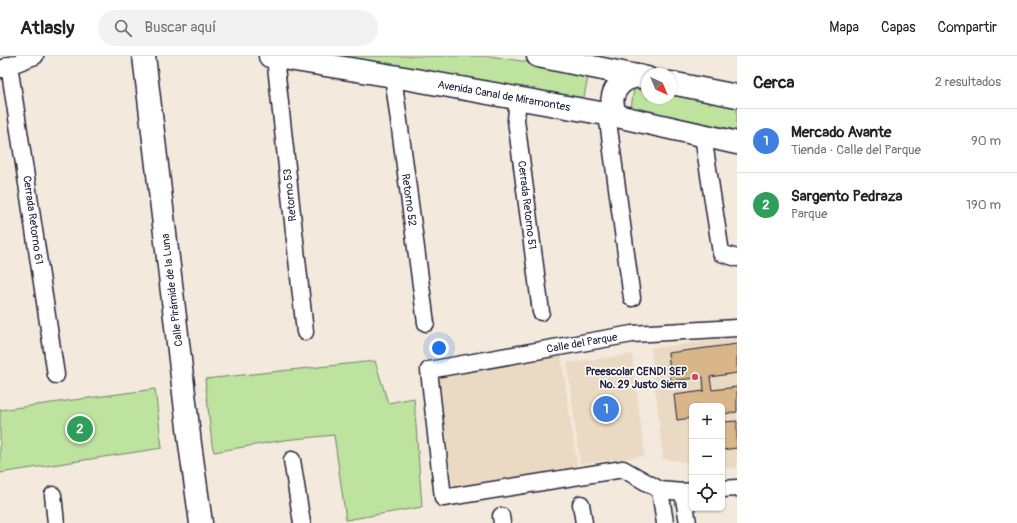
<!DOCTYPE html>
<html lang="es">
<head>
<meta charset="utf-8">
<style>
	body { margin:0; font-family:Pangolin,sans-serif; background:#f2f2f2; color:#222 }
	.controls { position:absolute; right:12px; bottom:12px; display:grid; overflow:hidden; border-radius:6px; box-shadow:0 1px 3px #0004 }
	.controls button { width:36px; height:36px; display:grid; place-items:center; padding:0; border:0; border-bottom:1px solid #e0e0e0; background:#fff; color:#222; font:20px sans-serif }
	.compass { position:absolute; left:641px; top:12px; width:36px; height:36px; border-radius:50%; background:#fff; box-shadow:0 1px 3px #0004; rotate:136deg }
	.you { position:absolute; left:439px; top:292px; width:14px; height:14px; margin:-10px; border:3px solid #fff; border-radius:50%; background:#1a73e8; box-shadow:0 0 0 6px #1a73e833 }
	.badge { display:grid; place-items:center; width:26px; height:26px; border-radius:50%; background:#d1495b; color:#fff; font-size:13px; font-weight:700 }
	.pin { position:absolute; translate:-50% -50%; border:2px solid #fff; box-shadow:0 1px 4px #0006 }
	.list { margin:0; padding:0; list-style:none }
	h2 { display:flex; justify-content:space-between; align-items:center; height:52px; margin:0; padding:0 16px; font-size:17px }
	h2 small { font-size:13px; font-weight:400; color:#767676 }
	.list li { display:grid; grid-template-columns:26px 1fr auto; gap:12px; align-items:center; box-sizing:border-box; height:64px; padding:0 16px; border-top:1px solid #e0e0e0 }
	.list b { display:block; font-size:15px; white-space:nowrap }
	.list p { margin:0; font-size:13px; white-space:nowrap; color:#767676 }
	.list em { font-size:13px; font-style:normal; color:#767676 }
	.icon { flex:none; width:22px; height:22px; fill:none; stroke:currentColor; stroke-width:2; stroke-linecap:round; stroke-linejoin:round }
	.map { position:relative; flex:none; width:737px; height:467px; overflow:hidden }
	header { display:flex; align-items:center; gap:24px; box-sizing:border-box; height:56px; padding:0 20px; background:#fff; border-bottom:1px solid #e0e0e0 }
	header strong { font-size:19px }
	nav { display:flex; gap:22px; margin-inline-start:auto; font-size:14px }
	.search { width:280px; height:36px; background:#f2f2f2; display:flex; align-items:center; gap:10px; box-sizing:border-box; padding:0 14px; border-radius:22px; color:#767676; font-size:15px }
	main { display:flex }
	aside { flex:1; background:#fff }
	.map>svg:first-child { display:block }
</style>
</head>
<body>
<header>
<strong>Atlasly</strong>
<div class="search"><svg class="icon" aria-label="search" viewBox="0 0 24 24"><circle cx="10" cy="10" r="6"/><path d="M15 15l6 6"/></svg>Buscar aquí</div>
<nav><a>Mapa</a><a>Capas</a><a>Compartir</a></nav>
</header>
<main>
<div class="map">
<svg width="737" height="467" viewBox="0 0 737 467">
	<rect width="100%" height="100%" fill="#f3e9dc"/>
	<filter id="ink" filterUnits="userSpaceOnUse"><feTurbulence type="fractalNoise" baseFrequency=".025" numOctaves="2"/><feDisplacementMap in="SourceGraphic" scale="8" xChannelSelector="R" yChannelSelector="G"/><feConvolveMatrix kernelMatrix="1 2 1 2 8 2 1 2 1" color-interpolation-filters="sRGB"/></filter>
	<g filter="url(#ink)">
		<g fill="#ebdac3">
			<polygon points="737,282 737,413 722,411 722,350 692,350 692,407 663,403 651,292"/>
			<polygon points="561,297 578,415 453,435 439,318"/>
			<polygon points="632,298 645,400 580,408 567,307"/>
		</g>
		<g fill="#bee39e" stroke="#70826c">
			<polygon points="316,0 490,0 589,16 583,46"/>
			<polygon points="634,33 647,35 647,42 671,42 671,39 737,49 737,74 631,52"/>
			<polygon points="375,305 388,347 414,342 422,451 346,464 334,379 284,384 214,396 212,389 205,323"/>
			<polygon points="155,333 162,392 0,417 0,354"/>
		</g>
		<g fill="#d8b68a" stroke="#22223b">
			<polygon points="737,288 737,317 710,321 712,334 737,331 737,356 722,358 722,350 692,350 692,362 677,364 674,339 704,335 703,321 671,325 668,297"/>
			<polygon points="737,365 737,392 722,394 722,366"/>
		</g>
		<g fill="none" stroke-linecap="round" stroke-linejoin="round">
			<defs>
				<g id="street">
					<polyline points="275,1 305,276"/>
					<polyline points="9,9 56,319"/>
					<polyline points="1,13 35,0"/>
					<polyline points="393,20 426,267"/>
					<polyline points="518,42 516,64 541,256"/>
					<polyline points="607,58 632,242"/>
					<polyline points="703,80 721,197 737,202"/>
					<polyline points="292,404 302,467"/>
					<polyline points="722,433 737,432"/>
					<polyline points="660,434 665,467"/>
					<polyline points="692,435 683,436 660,434 623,413 443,442 429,314 632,278 737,272"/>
					<polyline points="683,436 688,467"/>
					<polyline points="53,439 56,467"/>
					<polyline points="581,448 584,467"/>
					<polyline points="501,460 502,467"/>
				</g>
				<polyline id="secondary" points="144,0 190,388 201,467"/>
				<g id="primary">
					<polyline points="270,0 393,20 617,60 737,87"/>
					<polyline points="538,0 647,22"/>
					<polyline points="671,27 737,40"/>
					<path d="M617,60C605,41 618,22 639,20"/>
				</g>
			</defs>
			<use href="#street" stroke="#22223b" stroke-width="19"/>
			<use href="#secondary" stroke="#22223b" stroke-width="25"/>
			<use href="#primary" stroke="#22223b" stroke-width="25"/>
			<use href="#street" stroke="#fff" stroke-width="16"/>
			<use href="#secondary" stroke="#fff" stroke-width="22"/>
			<use href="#primary" stroke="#fff" stroke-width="22"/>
		</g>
	</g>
	<circle fill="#d1495b" stroke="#fff" stroke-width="1.5" cx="695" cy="321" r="4"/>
	<g text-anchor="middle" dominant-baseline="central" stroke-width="3" stroke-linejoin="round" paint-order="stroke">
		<g font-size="11" fill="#22223b" stroke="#fff">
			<text transform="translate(504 40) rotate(10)">Avenida Canal de Miramontes</text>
			<text transform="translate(290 139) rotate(-96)">Retorno 53</text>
			<text transform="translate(409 144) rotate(82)">Retorno 52</text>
			<text transform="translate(527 149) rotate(83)">Cerrada Retorno 51</text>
			<text transform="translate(33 164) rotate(82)">Cerrada Retorno 61</text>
			<text transform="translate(172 234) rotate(-97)">Calle Pirámide de la Luna</text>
			<text transform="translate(582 287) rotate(-10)">Calle del Parque</text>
		</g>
		<g font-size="11" font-weight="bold" fill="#22223b" stroke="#fff" text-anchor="end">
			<text x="687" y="315">Preescolar CENDI SEP<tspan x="687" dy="13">No. 29 Justo Sierra</tspan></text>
		</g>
	</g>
</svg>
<div class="controls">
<button>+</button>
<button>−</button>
<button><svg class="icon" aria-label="locate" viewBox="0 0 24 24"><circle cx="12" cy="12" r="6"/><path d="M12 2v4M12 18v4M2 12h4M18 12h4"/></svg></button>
</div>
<svg class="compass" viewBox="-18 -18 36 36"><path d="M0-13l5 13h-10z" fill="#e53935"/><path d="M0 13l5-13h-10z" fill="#767676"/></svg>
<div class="you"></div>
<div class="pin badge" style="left:606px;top:353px;background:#3f7fe0">1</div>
<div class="pin badge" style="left:80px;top:373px;background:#2e9e5b">2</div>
</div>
<aside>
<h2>Cerca<small>2 resultados</small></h2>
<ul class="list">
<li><span class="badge" style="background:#3f7fe0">1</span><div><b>Mercado Avante</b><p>Tienda · Calle del Parque</p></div><em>90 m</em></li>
<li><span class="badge" style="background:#2e9e5b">2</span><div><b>Sargento Pedraza</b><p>Parque</p></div><em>190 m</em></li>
</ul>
</aside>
</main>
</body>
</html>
